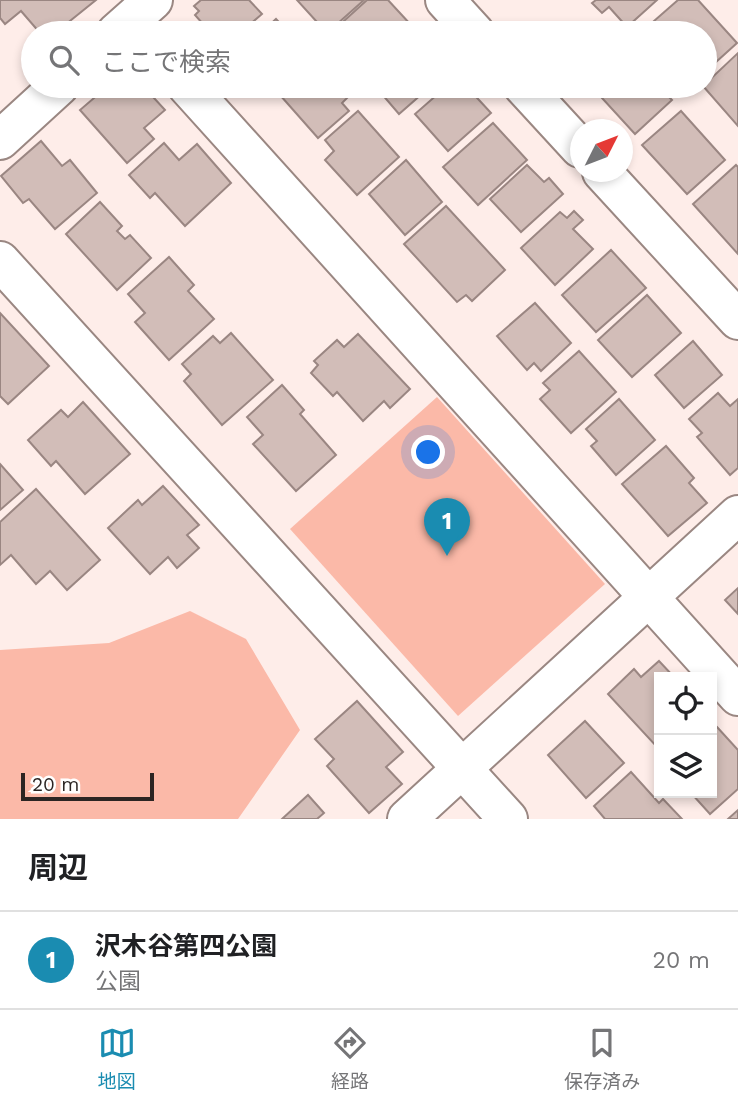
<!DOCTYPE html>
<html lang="ja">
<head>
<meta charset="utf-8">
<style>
	body { margin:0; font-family:"Work Sans","Noto Sans JP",sans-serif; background:#f2f2f2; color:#202124 }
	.controls { position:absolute; right:21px; bottom:21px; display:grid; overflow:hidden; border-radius:0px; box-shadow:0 4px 10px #0003 }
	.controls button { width:63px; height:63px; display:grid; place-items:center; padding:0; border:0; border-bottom:2px solid #e0e0e0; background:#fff; color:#202124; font:35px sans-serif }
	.compass { position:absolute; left:570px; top:119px; width:63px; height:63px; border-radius:50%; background:#fff; box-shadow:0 4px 10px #0003; rotate:48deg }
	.scale { position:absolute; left:21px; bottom:18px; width:133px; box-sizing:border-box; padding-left:7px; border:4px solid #2c2523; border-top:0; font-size:19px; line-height:24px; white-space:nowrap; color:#2c2523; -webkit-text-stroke:5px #fff; paint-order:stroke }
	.you { position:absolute; left:429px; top:453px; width:24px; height:24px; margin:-18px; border:5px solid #fff; border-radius:50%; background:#1a73e8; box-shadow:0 0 0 10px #1a73e833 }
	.badge { display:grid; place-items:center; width:46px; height:46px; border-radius:50%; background:#1a8cb1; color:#fff; font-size:23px; font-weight:700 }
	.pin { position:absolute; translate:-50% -58px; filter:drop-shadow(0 2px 4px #0008) }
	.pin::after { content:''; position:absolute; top:37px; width:24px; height:21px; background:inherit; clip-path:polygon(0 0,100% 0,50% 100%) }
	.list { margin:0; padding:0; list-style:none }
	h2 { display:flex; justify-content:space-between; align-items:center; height:91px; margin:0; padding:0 28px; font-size:30px }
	h2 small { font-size:23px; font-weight:400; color:#757577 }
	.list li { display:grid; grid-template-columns:46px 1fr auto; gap:21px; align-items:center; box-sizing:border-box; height:98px; padding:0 28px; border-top:2px solid #e0e0e0 }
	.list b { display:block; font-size:26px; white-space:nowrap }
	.list p { margin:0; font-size:23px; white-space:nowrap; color:#757577 }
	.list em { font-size:23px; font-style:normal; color:#757577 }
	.icon { flex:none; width:38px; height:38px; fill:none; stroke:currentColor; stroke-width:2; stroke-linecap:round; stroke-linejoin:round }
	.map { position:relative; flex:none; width:738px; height:819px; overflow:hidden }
	.search { position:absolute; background:#fff; box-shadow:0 4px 10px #0003; left:21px; right:21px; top:21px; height:77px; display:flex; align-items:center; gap:18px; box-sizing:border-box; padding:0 24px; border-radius:38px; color:#757577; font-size:26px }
	.sheet { height:189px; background:#fff }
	nav { display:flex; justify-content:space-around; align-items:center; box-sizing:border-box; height:98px; border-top:2px solid #e0e0e0; background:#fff; font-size:19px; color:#757577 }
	nav a { display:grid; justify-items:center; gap:4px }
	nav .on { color:#1a8cb1 }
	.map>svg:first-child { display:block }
</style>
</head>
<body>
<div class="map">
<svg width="738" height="819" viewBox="0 0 738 819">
	<rect width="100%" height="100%" fill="#feede9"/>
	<g fill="#fbb9a8">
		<polygon points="437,397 605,584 458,716 290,529"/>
		<polygon points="190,611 246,639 300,730 238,819 0,819 0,650 109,643"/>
	</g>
	<g fill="#d2bdb8" stroke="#9a8682" stroke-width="2">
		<polygon points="0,0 96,0 55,33 40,33 21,11 5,24 0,18"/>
		<polygon points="201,0 249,0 262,14 240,33 211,33 195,15 199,11 194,6"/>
		<polygon points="297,0 364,0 327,33"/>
		<polygon points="367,0 388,0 411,25 401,33 338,33 334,30"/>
		<polygon points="596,0 657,0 627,27 609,7 602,13 592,3"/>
		<polygon points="678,0 698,0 737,43 705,72 705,33 651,33 646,28"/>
		<polygon points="276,19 289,33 261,33"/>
		<polygon points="738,53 738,126 703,86"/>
		<polygon points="108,86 143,86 165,110 144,128 154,139 127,163 80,110"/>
		<polygon points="290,86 335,86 347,98 342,103 349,111 318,138 280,95"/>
		<polygon points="375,86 431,86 399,114"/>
		<polygon points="447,86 458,86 463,91 467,87 491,113 448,151 415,114"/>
		<polygon points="591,86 658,86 672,100 635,134"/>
		<polygon points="358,111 399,157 357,195 325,160 334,151 325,140"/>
		<polygon points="681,111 725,160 687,194 642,145"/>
		<polygon points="493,123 527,160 478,205 443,167"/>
		<polygon points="41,141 62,166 70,160 97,193 55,229 29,199 23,203 1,176"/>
		<polygon points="164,143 179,160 197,144 231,183 185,226 155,193 150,198 129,175"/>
		<polygon points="406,160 442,202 405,235 369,194"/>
		<polygon points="527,165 544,182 549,178 563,194 521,232 490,199"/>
		<polygon points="736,165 738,167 738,254 693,204"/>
		<polygon points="100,202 122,226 117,231 125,239 130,235 151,258 117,290 66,234"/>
		<polygon points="446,206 505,270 472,301 466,295 457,302 404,244"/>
		<polygon points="574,211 583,220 573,229 593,249 555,285 521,248 560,212 567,218"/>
		<polygon points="611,250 646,288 596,332 562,295"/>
		<polygon points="169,257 194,285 188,291 214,319 169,360 135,322 145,313 128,294"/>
		<polygon points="647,295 681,333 632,377 598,340"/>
		<polygon points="535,303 571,343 541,371 534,363 527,370 497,336"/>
		<polygon points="0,313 49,366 8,404 0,396"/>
		<polygon points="231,333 273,380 222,425 184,381 191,374 182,364 213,336 220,343"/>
		<polygon points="358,334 410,389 390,408 384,401 363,421 337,392 333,396 311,373 318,365 314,361 337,340 344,347"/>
		<polygon points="693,341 722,375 684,408 655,375"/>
		<polygon points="579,351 616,392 571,433 540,399 550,390 543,383"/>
		<polygon points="282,385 304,410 300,414 336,455 296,491 253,444 263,435 247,417"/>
		<polygon points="718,393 730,406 738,399 738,468 730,475 697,437 702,433 689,419"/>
		<polygon points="619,399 655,440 616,475 591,446 597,441 586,429"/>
		<polygon points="83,402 130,454 85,494 56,461 51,466 28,440 61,410 68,417"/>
		<polygon points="666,446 694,478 689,483 707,503 668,536 622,484"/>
		<polygon points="0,464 23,490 0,510"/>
		<polygon points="163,486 199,525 187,535 199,548 177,568 168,557 150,574 108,528 138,500 142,505"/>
		<polygon points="36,489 100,560 67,590 50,571 36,584 11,555 0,565 0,522"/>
		<polygon points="738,588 738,614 725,600"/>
		<polygon points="659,661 674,677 659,677 659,744 657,747 608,694 634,669 641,677"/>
		<polygon points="357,701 403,752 386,767 402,784 369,813 327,766 334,759 315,739"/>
		<polygon points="585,721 624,763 586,798 548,755"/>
		<polygon points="717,727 738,750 738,789 710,814 691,793 712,793 712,731"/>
		<polygon points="631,772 659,803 663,799 682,819 605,819 594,806"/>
		<polygon points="308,795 324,813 317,819 282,819"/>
		<polygon points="738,810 738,819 728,819"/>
	</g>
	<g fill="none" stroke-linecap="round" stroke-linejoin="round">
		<defs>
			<g id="minor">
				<polyline points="445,0 475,33"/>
				<polyline points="116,33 153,0"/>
				<polyline points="187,86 738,696"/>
				<polyline points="523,86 580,148"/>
				<polyline points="0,140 59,86"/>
				<polyline points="602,172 738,320"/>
				<polyline points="0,261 508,819"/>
				<polyline points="407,819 738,515"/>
			</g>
		</defs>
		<use href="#minor" stroke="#9a8782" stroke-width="42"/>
		<use href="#minor" stroke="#fff" stroke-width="38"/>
	</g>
</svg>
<div class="controls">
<button><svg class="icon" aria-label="locate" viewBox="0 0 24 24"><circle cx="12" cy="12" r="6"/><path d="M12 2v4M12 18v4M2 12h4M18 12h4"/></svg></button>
<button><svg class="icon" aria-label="layers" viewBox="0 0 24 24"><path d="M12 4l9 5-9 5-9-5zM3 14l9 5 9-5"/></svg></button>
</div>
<svg class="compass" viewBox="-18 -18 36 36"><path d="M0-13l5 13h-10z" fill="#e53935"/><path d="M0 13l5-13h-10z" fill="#757577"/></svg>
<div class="scale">20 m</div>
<div class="you"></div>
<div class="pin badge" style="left:447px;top:556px">1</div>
<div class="search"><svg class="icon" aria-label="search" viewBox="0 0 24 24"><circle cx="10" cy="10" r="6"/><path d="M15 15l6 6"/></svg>ここで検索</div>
</div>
<section class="sheet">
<h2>周辺<small></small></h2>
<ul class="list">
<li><span class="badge">1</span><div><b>沢木谷第四公園</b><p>公園</p></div><em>20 m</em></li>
</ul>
</section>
<nav>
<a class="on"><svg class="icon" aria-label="map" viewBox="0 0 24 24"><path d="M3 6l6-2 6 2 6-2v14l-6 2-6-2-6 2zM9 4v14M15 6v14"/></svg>地図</a>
<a><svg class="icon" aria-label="directions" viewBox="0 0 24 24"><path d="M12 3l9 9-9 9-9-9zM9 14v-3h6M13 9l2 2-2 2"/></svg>経路</a>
<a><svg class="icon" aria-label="saved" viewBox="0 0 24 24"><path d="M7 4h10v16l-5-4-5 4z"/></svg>保存済み</a>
</nav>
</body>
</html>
